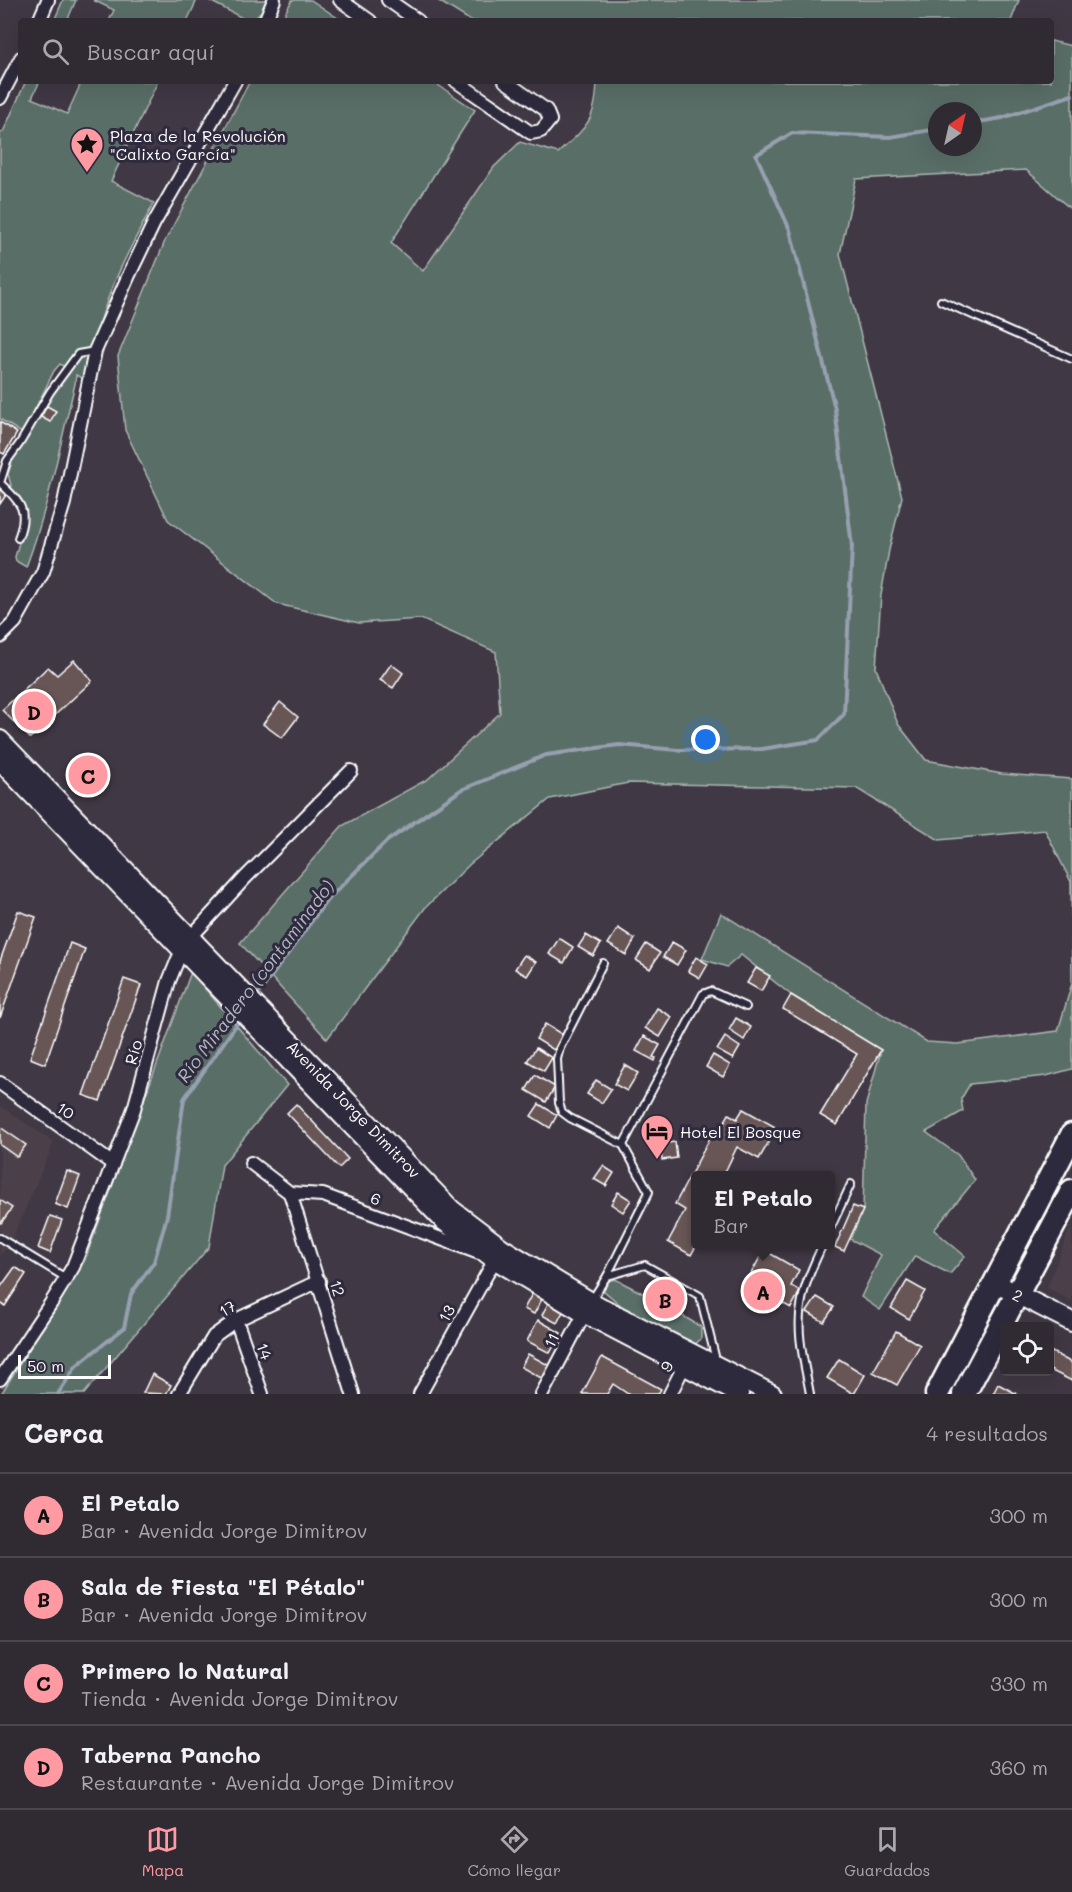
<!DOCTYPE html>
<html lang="es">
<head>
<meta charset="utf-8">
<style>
	body { margin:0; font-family:Mali,sans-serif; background:#38323b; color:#f1f3f6 }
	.controls { position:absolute; right:18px; bottom:18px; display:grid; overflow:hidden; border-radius:6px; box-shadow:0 6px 24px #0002 }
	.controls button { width:54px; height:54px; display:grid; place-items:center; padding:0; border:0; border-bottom:2px solid #4b464e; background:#302a33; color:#f1f3f6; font:30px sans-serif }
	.compass { position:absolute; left:928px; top:102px; width:54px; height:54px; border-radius:50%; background:#302a33; box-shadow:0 6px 24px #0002; rotate:34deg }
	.scale { position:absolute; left:18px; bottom:15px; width:93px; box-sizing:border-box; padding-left:6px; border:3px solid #fff; border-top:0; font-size:16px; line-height:21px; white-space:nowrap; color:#fff; -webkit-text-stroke:4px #2f2a3d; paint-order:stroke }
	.you { position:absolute; left:706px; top:740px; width:21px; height:21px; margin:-15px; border:4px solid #fff; border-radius:50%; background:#1a73e8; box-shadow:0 0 0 9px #1a73e833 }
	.badge { display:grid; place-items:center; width:39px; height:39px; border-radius:50%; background:#ff9aa2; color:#111; font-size:20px; font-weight:700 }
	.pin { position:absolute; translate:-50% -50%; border:3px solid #fff; box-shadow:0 2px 6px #0006 }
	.popup { position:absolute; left:691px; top:1171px; width:144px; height:78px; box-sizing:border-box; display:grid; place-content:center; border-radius:6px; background:#302a33; filter:drop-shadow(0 2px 4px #0005); font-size:20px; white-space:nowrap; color:#a8a7ac }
	.popup b { font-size:22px; color:#f1f3f6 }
	.popup::after { content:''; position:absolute; left:50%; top:100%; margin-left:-12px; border:12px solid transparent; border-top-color:#302a33 }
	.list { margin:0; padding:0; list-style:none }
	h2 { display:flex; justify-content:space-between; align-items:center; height:78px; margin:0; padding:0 24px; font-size:26px }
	h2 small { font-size:20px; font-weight:400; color:#a8a7ac }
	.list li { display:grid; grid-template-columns:39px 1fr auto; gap:18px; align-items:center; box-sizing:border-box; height:84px; padding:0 24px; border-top:2px solid #4b464e }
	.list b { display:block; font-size:22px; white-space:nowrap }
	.list p { margin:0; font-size:20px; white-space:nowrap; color:#a8a7ac }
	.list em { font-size:20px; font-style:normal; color:#a8a7ac }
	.icon { flex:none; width:33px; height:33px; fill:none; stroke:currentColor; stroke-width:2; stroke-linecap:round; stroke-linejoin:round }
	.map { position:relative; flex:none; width:1072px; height:1394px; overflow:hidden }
	.search { position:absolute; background:#302a33; box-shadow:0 6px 24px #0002; left:18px; right:18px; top:18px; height:66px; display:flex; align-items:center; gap:15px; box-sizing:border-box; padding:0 21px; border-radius:6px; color:#a8a7ac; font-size:22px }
	.sheet { height:414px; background:#302a33 }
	nav { display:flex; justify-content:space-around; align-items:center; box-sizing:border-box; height:84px; border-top:2px solid #4b464e; background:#302a33; font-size:16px; color:#a8a7ac }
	nav a { display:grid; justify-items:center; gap:3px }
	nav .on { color:#ff9aa2 }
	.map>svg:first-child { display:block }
</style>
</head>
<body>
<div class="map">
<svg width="1072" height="1394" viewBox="0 0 1072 1394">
	<rect width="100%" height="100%" fill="#403844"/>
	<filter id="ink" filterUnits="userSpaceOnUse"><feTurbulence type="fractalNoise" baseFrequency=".0167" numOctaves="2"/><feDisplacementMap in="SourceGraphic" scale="12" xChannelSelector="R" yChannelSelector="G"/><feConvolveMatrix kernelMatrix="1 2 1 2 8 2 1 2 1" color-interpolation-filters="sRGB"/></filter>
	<g filter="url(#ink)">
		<g fill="#4c4149">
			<polygon points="0,1106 54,1142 10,1244 0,1255"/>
			<polygon points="1072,1223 1072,1301 1047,1288"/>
		</g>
		<g fill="#5a6e67" stroke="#acb6b3" stroke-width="1.5" fill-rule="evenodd">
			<polygon points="63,0 76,0 67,21 54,21"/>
			<polygon points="93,0 197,0 187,21 109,21 114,10"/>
			<polygon points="208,0 271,0 253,21 248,21"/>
			<polygon points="292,0 311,0 342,21 281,21"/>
			<polygon points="437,0 1019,0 1011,21 471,21"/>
			<path d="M1051,41L1072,46V210L1026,170L856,179L840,254L902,497L889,550L881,595L876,668L898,724L926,760L1002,774L1072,779V1069L1046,1076L970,1084L961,1099L963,1111L926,1132L958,1155L975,1180L934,1230L965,1256L950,1274L915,1256L880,1310L861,1297L881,1255L850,1239L863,1210L866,1104L881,1050L791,995L741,955L727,967L702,959L721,913L927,1042L958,1044L1058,1031L1072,983L1071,882L1045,830L939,840L856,788L628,783L550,799L470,864L425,908L327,1039L240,943L342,826L428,779L500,713L496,652L421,619L359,623L277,604L168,520L125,430L118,356L165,241L250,81H432L475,110L391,243L423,271L494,167L520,142L558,153C586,128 596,121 597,81H1051ZM937,111H973V147H937Z"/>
			<path d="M26,81H40L32,98L67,114L82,81H158L111,181L154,203C133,243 111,282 99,326C94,344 91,362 85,380L76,375L75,384C60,444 48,509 26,567L16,561L15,557L23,528L21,512L16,505L8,474L14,456L37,415L70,371L60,364L54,371L23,434L0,419V133L3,132Z"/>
			<polygon points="191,972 287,1085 222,1165 209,1247 84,1394 1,1394 85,1260"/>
			<polygon points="615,1279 662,1303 701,1327 701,1339 693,1346 624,1308 603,1290 608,1281"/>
		</g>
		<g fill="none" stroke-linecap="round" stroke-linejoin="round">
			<g stroke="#96a0af" stroke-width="4">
				<polyline points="973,123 1002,118 1072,95"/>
				<polyline points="256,997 327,900 387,841 461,790 546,755 619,745 678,750 762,749 818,740 844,714 852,546 835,409 790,230 756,155 792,133 890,137 937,129"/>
				<polyline points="58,1394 76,1366 124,1328 131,1294 154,1262 167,1216 184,1099 241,1018"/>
			</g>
		</g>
		<g fill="#685756" stroke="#fff" stroke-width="1.5">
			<polygon points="47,406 56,411 50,422 41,417"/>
			<polygon points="0,422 17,433 4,454 0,452"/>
			<polygon points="0,487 8,492 0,504"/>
			<polygon points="74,660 92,681 30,738 2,710 48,667 57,675"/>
			<polygon points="391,664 403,673 393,688 380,680"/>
			<polygon points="280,702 298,717 282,738 263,724"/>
			<polygon points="18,911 36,917 0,1018 0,961"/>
			<polygon points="618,928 635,939 626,955 608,944"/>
			<polygon points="586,935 601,944 593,956 578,947"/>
			<polygon points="559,938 573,947 564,963 549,954"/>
			<polygon points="672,942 686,950 677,965 663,957"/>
			<polygon points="70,943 85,949 45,1064 30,1058"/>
			<polygon points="646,944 660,953 650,969 636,960"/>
			<polygon points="524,955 536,962 527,976 515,969"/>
			<polygon points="696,957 708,964 700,978 688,971"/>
			<polygon points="756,968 770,976 761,991 747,983"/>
			<polygon points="124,979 141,985 100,1101 83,1095"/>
			<polygon points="791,995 881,1050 837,1125 820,1115 857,1054 783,1009"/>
			<polygon points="657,1008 672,1017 660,1037 645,1028"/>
			<polygon points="736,1018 751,1027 744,1040 729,1030"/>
			<polygon points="545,1024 563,1035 554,1050 536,1039"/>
			<polygon points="644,1036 660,1045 653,1057 656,1058 655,1061 636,1051"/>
			<polygon points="725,1037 740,1047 733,1059 717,1050"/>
			<polygon points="536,1048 552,1058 544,1071 527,1061"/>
			<polygon points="713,1055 730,1065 723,1077 706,1067"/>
			<polygon points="625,1065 638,1073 627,1091 614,1084"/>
			<polygon points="535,1075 555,1087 546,1102 526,1090"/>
			<polygon points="596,1080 611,1089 602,1103 587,1094"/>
			<polygon points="296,1104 348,1159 339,1168 287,1113"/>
			<polygon points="539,1104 557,1115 550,1128 531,1116"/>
			<polygon points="743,1109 777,1128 759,1159 737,1147 723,1176 696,1176 696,1244 697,1244 691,1255 668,1242 685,1210 675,1204 716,1127 720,1130 729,1114 737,1119"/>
			<polygon points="0,1127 26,1145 17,1157 0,1145"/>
			<polygon points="675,1142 677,1158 662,1160 660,1144"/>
			<polygon points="603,1166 614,1173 606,1186 594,1179"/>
			<polygon points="67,1171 80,1176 68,1209 55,1204"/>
			<polygon points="618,1192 631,1200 623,1212 611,1204"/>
			<polygon points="0,1200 12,1208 1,1223 0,1222"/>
			<polygon points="853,1206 863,1210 844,1251 835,1247"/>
			<polygon points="50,1216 62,1220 50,1253 38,1248"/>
			<polygon points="764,1250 799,1270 791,1286 800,1291 791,1308 746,1283"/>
			<polygon points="15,1267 26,1274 5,1306 0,1303 0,1288"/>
			<polygon points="907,1281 925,1291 909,1319 891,1308"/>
			<polygon points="533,1292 543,1297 534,1314 524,1309"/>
			<polygon points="817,1297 834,1307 824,1322 807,1312"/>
			<polygon points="550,1300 565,1308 557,1323 542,1315"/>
			<polygon points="538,1320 561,1333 550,1353 527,1341"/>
			<polygon points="896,1331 920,1345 897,1385 873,1372"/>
			<polygon points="1050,1351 1072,1363 1072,1381 1050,1370"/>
			<polygon points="528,1354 550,1366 543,1379 521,1367"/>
			<polygon points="602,1357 661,1389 658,1394 628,1394 613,1384 607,1394 582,1394"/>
			<polygon points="839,1359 865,1375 854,1394 827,1378"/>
			<polygon points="152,1374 171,1385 166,1394 143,1393"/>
			<polygon points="998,1384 1017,1394 993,1394"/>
		</g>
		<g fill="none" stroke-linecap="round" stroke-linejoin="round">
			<defs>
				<g id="lane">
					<polyline points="941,301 1072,359"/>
					<path d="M18,538C29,510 21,503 0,483L7,461L20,443L50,392L78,354L95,351"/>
					<polyline points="603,963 560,1048 557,1059 559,1103 562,1112 570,1118 623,1145 649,1192 607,1276"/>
					<polyline points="623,1145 703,994 711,991 746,1007"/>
					<polyline points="831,1227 851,1184"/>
					<polyline points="0,1238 66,1278"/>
					<polyline points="591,1301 607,1276 645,1265 700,1296 716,1360"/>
					<path d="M810,1394C805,1365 796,1335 801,1306C804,1284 814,1264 823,1244"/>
				</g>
				<g id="street">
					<polyline points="340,0 370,21"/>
					<polyline points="388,0 418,21"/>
					<polyline points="39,21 48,0"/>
					<polyline points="265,21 274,0"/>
					<polyline points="456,81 531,133 541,131 550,120 546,110 505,81"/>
					<polyline points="0,98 21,58"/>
					<polyline points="0,637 15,622 43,572 64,503 95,351 129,275 154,223 235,81"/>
					<polyline points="0,1083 113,1164"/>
					<polyline points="251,1163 290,1193 323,1195 479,1253"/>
					<polyline points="290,1193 353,1394"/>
					<polyline points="236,1320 262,1394"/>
					<polyline points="0,1379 51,1303 73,1267 134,1109 169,981 178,959 190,938 245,878 351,771"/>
					<polyline points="179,1394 214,1336 236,1320 319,1281"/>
					<polyline points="420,1394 498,1254"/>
					<polyline points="542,1394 588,1307"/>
					<polyline points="670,1394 687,1360"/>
				</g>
				<g id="secondary">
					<polyline points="0,740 452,1210 502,1248 591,1302 772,1394"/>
					<polyline points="0,761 444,1221 494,1259 584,1313 739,1394"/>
					<polyline points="995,1283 1072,1322"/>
				</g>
				<g id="highway">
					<polyline points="937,1394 1072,1135"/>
					<polyline points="964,1394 1072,1191"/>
				</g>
			</defs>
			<use href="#lane" stroke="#fff" stroke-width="10"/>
			<use href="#street" stroke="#fff" stroke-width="16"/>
			<use href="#secondary" stroke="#fff" stroke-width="22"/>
			<use href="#highway" stroke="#fff" stroke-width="27"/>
			<use href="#lane" stroke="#2f2a3d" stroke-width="6"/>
			<use href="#street" stroke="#2f2a3d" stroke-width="12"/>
			<use href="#secondary" stroke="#2f2a3d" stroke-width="18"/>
			<use href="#highway" stroke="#2f2a3d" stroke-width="22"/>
		</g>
	</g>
	<defs>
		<symbol id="sight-pin" viewBox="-11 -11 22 30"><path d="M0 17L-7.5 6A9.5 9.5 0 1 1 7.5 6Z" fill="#ff9aa2" stroke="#2f2a3d"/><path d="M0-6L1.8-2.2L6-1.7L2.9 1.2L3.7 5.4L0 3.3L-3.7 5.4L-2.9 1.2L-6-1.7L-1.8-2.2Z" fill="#111"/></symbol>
		<symbol id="hotel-pin" viewBox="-11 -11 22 30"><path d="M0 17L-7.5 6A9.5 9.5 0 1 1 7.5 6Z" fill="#ff9aa2" stroke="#2f2a3d"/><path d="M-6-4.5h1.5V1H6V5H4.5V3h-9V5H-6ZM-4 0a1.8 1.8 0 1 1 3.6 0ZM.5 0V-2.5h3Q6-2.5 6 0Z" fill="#111"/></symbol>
	</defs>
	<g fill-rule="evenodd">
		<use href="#sight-pin" x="68" y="125" width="38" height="52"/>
		<use href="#hotel-pin" x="638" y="1112" width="38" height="52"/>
	</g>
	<g text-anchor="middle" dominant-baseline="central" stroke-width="6" stroke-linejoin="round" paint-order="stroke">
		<g font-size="16" fill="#fff" stroke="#2f2a3d" text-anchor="start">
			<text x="110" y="135">Plaza de la Revolución<tspan x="110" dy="18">"Calixto García"</tspan></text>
			<text x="680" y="1131">Hotel El Bosque</text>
		</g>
		<g font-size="16" fill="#fff" stroke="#2f2a3d">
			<text transform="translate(133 1052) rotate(-74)">Río</text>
			<text transform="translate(354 1109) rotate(46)">Avenida Jorge Dimitrov</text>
			<text transform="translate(66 1110) rotate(35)">10</text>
			<text transform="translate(376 1198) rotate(20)">6</text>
			<text transform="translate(338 1288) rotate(73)">12</text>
			<text transform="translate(1018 1295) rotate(27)">2</text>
			<text transform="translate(227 1308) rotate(-31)">17</text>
			<text transform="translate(446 1313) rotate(-61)">13</text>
			<text transform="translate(551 1340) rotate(-63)">11</text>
			<text transform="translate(265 1351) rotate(70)">14</text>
			<text transform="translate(666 1366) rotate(-63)">9</text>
		</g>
		<g font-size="18" font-style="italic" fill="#b0b7c3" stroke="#2f2a3d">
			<text transform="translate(255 981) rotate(-53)">Río Miradero (contaminado)</text>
		</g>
	</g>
</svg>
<div class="controls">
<button><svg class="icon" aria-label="locate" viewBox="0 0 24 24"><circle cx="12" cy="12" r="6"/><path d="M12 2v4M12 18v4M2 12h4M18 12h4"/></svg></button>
</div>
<svg class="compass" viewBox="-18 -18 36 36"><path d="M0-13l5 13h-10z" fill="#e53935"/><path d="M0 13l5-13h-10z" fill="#a8a7ac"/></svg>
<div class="scale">50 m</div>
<div class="you"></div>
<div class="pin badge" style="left:763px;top:1291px">A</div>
<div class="popup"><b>El Petalo</b>Bar</div>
<div class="pin badge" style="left:665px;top:1299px">B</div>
<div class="pin badge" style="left:88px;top:775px">C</div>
<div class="pin badge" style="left:34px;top:711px">D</div>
<div class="search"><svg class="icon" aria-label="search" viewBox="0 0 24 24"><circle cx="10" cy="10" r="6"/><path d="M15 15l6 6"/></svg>Buscar aquí</div>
</div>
<section class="sheet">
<h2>Cerca<small>4 resultados</small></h2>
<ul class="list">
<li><span class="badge">A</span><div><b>El Petalo</b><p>Bar · Avenida Jorge Dimitrov</p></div><em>300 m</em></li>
<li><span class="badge">B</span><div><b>Sala de Fiesta &quot;El Pétalo&quot;</b><p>Bar · Avenida Jorge Dimitrov</p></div><em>300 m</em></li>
<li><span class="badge">C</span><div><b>Primero lo Natural</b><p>Tienda · Avenida Jorge Dimitrov</p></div><em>330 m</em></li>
<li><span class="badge">D</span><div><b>Taberna Pancho</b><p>Restaurante · Avenida Jorge Dimitrov</p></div><em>360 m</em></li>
</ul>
</section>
<nav>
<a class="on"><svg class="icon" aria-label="map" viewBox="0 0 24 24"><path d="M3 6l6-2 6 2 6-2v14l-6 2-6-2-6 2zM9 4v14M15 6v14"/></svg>Mapa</a>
<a><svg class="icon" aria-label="directions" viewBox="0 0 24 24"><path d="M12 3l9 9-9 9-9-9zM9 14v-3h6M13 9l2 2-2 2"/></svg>Cómo llegar</a>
<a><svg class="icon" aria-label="saved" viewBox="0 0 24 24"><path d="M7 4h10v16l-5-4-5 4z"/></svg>Guardados</a>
</nav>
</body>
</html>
